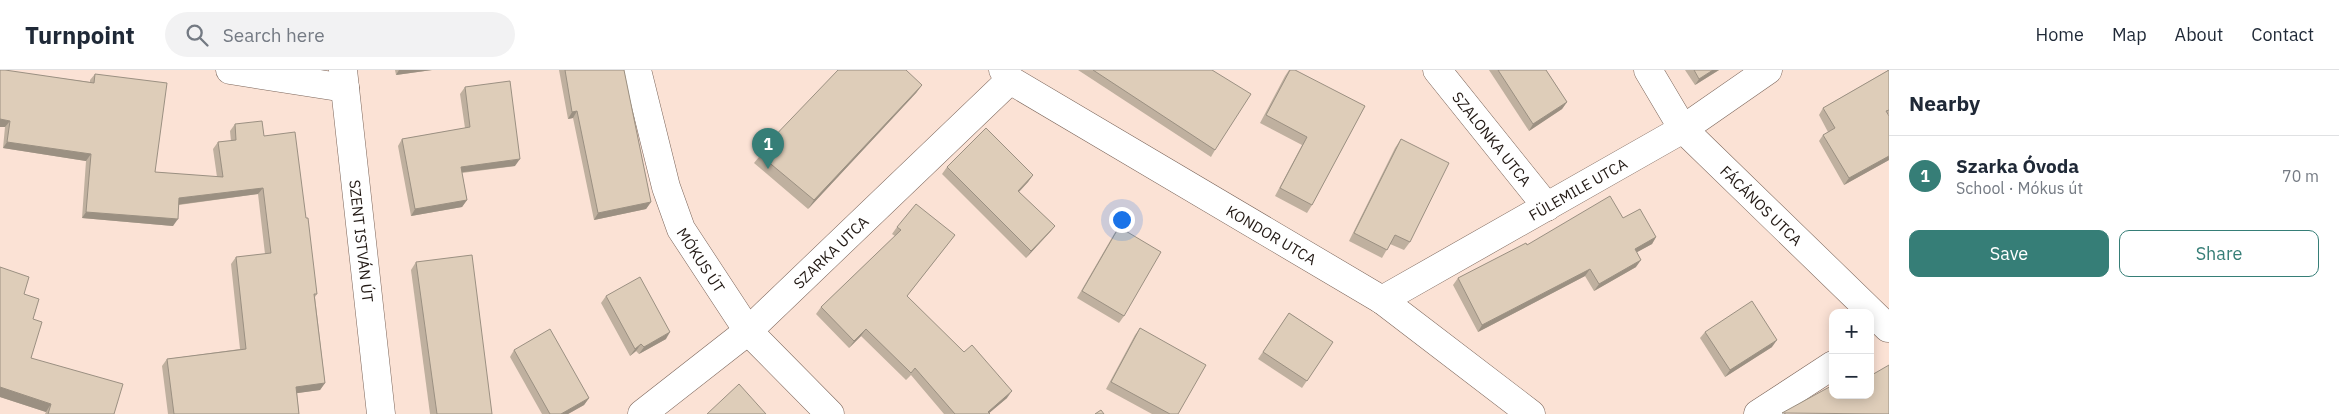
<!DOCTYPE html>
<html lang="en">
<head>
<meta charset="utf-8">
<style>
	body { margin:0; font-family:"IBM Plex Sans",sans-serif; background:#f2f2f3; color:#1f2937 }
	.controls { position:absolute; right:15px; bottom:15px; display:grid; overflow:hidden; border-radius:10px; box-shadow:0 2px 12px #0003 }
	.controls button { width:45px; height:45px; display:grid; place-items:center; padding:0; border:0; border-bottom:1px solid #e0e1e3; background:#fff; color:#1f2937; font:25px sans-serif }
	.you { position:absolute; left:1121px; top:149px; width:18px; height:18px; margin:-12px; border:4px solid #fff; border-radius:50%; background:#1a73e8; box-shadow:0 0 0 8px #1a73e833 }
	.badge { display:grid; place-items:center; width:32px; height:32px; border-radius:50%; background:#367e77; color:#fff; font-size:16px; font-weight:700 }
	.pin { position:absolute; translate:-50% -41px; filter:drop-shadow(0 1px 2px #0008) }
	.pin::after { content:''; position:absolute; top:26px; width:18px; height:15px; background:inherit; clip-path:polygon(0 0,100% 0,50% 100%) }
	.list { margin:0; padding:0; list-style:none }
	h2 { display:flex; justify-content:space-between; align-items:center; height:65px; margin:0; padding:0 20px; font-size:21px }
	h2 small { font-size:16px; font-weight:400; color:#747a83 }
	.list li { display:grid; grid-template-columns:32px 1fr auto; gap:15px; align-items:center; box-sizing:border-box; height:80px; padding:0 20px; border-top:1px solid #e0e1e3 }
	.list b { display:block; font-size:19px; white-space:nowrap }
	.list p { margin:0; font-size:16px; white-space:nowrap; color:#747a83 }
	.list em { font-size:16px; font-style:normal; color:#747a83 }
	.actions { display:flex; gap:10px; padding:15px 20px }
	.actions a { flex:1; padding:11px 0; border:1px solid #367e77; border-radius:10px; text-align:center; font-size:18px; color:#367e77 }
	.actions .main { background:#367e77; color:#fff }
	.icon { flex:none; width:28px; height:28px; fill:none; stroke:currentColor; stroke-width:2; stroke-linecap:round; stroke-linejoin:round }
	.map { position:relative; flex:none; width:1889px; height:344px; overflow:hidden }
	header { display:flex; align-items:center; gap:30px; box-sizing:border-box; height:70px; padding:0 25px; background:#fff; border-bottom:1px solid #e0e1e3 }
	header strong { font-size:24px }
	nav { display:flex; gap:28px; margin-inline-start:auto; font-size:18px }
	.search { width:350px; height:45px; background:#f2f2f3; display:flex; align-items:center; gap:12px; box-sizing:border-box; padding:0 18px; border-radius:28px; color:#747a83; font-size:19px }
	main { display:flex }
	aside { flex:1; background:#fff }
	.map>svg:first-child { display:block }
</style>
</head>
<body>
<header>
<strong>Turnpoint</strong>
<div class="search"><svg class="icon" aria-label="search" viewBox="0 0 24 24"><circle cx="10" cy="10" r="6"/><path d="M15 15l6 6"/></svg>Search here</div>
<nav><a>Home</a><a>Map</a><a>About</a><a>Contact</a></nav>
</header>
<main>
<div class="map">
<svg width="1889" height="344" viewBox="0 0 1889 344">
	<rect width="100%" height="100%" fill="#fbe2d5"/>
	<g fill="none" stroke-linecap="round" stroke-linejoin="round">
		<defs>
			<g id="minor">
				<polyline points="230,0 345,18"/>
				<path id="s1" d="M343,0L381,344"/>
				<path id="s2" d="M637,0L666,117L681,159L748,261L830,344"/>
				<path id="s3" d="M1003,0L1010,10L1382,230L1531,344"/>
				<path id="s4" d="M1437,0L1547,137"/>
				<path id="s5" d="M1648,0L1683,59L1888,258"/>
				<path id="s6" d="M1382,230L1683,59L1768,0"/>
				<path id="s7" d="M642,344L748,261L1010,10"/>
				<polyline points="1758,344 1833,295"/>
			</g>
		</defs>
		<use href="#minor" stroke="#7b655a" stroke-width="29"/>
		<use href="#minor" stroke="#fff" stroke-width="28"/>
	</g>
	<g fill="#bfb09f">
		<polygon points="0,0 90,12 90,10 95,4 155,102 217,107 213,79 218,72 231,71 230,61 235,54 264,66 306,148 317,224 315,227 325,313 320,320 297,323 299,344 168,344 162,296 167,289 240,279 231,194 236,187 265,184 258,124 179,135 173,156 82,148 86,91 3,78 5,57 0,57"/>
		<polygon points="395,0 432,0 396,5"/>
		<polygon points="559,0 624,0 651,132 646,139 594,150 573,48 568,49"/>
		<polygon points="1078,0 1212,0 1215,80 1211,87"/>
		<polygon points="1289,0 1365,36 1312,135 1307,143 1275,126 1302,75 1260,53 1285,6"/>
		<polygon points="1489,0 1546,0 1567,32 1562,39 1529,61"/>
		<polygon points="1685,0 1719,0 1695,15"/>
		<polygon points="1887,0 1889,0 1889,44 1888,45 1889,46 1889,90 1844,115 1819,71 1823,65 1828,62 1819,45 1823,38 1887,1"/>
		<polygon points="922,15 916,23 808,139 754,93 763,82 762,81 768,73"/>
		<polygon points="465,17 515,96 462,103 467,130 462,137 411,146 398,76 402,69 465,58 460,24"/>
		<polygon points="1401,69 1410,172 1404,180 1390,174 1382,188 1349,171 1395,78"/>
		<polygon points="947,97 1033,105 1028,112 1019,122 1055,156 1050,162 1026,188 942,104"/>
		<polygon points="1623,148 1656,167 1652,174 1637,182 1636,197 1594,221 1585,206 1478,262 1453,215 1458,208 1527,175"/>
		<polygon points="897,157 955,165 907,226 1007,328 989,343 990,344 944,344 911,305 906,310 861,266 849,278 816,244 821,237 895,166 892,164"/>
		<polygon points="1119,157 1124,246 1119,253 1077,228 1114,164"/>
		<polygon points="416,192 492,344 430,344 411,200"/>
		<polygon points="0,197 24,224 33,249 31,288 114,344 45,344 46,342 0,327"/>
		<polygon points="606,226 666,269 639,284 636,281 630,286 601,233"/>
		<polygon points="1289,243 1333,272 1302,318 1258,289"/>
		<polygon points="1140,258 1178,344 1152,344 1106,319 1135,265"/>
		<polygon points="1705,262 1772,277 1725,307 1700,268"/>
		<polygon points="514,280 589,328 584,335 568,344 542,344 510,287"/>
	</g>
	<g fill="#9b9082">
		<polygon points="399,0 432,0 396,5"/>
		<polygon points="1713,0 1719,0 1695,15 1699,9"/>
		<polygon points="922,15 916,23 808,139 814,130"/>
		<polygon points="1567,32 1562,39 1529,61 1533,54"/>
		<polygon points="577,41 573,48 568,49 572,42"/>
		<polygon points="0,49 10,51 5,57 0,57"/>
		<polygon points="7,72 91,84 86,91 3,78"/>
		<polygon points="1889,86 1889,90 1844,115 1849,108"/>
		<polygon points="520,89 515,96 456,103 461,97"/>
		<polygon points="1033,105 1028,112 1013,128 1018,121"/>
		<polygon points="263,118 258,124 175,135 179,128"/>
		<polygon points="467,130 462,137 411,146 415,139"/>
		<polygon points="651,132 646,139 594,150 598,143"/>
		<polygon points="86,142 178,149 173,156 82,148"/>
		<polygon points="1055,156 1050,162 1026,188 1031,181"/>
		<polygon points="1656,167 1652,174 1630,186 1635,179"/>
		<polygon points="1641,190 1636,197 1594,221 1599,214"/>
		<polygon points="1590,199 1585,206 1478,262 1482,255"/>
		<polygon points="866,259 861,266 849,278 854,271"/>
		<polygon points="670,262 666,269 639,284 644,277"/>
		<polygon points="1777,270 1772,277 1725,307 1730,300"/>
		<polygon points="641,274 636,281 630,286 635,279"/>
		<polygon points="325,313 320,320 291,324 296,317"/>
		<polygon points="0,317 51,334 46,342 0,327"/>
		<polygon points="1012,321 1007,328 988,344 988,342"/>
		<polygon points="589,328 584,335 568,344 561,344"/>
	</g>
	<g fill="#decdb9" stroke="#9b9082">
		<polygon points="0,0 5,0 94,13 95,4 167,13 155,102 223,107 218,72 236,70 235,54 262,51 264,66 295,62 306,148 308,148 317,224 314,224 325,313 296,317 299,344 174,344 167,289 246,279 236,187 271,183 263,118 179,128 178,149 86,142 91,84 7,72 10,51 0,49"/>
		<polygon points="565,0 624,0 651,132 598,143 577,41 572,42"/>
		<polygon points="838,0 906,0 922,15 814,130 760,85 769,74 768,73"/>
		<polygon points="1093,0 1212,0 1251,24 1215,80"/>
		<polygon points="1290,0 1295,0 1365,36 1312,135 1280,118 1307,67 1266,45"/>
		<polygon points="1498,0 1546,0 1567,32 1533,54"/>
		<polygon points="1694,0 1713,0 1699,9"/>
		<polygon points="1889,0 1889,40 1886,41 1889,46 1889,86 1849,108 1823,65 1835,58 1823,38"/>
		<polygon points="510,11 520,89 461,97 467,130 415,139 402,69 470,57 465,17"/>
		<polygon points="986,58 1033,105 1018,121 1055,156 1031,181 947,97"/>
		<polygon points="1401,69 1449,93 1410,172 1395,165 1387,180 1354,163"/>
		<polygon points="1610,126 1623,148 1640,139 1656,167 1635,179 1641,190 1599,214 1590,199 1482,255 1458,208 1526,173 1527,175"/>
		<polygon points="916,134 955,165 907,226 964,282 972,275 1012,321 988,342 990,344 955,344 915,298 911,303 866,259 854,271 821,237 901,160 897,157"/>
		<polygon points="1119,157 1161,182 1124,246 1082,221"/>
		<polygon points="472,185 492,344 437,344 416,192"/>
		<polygon points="0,197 29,207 24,224 39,229 33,249 42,252 31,288 123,314 114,344 48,344 51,334 0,317"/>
		<polygon points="640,207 670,262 644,277 641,274 635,279 606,226"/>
		<polygon points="1752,231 1777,270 1730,300 1705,262"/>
		<polygon points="1289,243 1333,272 1307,311 1263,282"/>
		<polygon points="1140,258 1206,295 1178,344 1170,344 1111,312"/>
		<polygon points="550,259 589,328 561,344 550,344 514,280"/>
		<polygon points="1889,295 1889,344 1782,343 1833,315 1833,325 1870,325 1870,306"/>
		<polygon points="739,314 766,344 707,344"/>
		<polygon points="1101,340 1104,344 1095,344"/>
	</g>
	<g text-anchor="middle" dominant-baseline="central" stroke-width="4.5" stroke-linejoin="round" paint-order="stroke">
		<g font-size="15" fill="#221914" stroke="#fbe2d5">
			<text stroke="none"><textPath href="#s4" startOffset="88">SZALONKA UTCA</textPath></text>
			<text stroke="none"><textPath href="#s6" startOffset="225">FÜLEMILE UTCA</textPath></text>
			<text stroke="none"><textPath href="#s5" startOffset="178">FÁCÁNOS UTCA</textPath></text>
			<text stroke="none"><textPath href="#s3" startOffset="316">KONDOR UTCA</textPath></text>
			<text stroke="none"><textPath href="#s1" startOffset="172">SZENT ISTVÁN ÚT</textPath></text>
			<text stroke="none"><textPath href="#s7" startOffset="249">SZARKA UTCA</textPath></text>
			<text stroke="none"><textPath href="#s2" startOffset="202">MÓKUS ÚT</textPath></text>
		</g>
	</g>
</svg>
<div class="controls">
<button>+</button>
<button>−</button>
</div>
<div class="you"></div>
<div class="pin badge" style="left:768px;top:99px">1</div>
</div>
<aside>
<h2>Nearby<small></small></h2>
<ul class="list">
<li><span class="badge">1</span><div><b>Szarka Óvoda</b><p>School · Mókus út</p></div><em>70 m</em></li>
</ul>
<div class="actions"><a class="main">Save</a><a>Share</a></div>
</aside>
</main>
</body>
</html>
